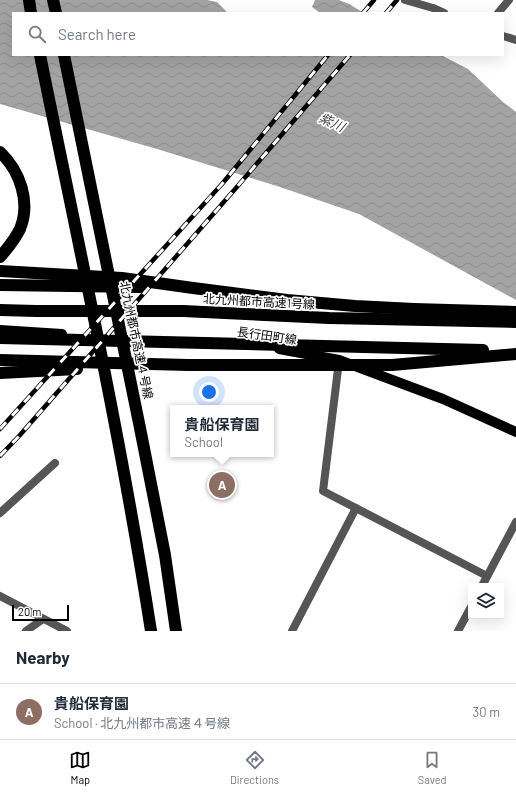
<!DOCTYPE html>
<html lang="en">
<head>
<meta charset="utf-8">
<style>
	body { margin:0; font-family:Barlow,"Noto Sans JP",sans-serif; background:#f6f6f7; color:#1f2937 }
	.controls { position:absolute; right:12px; bottom:12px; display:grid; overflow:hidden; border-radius:0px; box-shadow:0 4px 16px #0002 }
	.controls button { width:36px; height:36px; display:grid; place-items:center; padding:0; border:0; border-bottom:1px solid #e0e1e3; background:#fff; color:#1f2937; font:20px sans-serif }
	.scale { position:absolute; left:12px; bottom:10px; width:57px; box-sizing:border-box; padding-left:4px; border:2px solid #000; border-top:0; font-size:11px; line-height:14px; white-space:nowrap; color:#000; -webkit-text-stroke:3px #fff; paint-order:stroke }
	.you { position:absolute; left:209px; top:392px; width:14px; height:14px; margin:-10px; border:3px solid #fff; border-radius:50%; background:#1a73e8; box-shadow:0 0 0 6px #1a73e833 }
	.badge { display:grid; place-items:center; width:26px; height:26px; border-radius:50%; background:#000; color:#fff; font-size:13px; font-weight:700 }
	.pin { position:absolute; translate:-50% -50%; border:2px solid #fff; box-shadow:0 1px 4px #0006 }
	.popup { position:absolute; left:170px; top:405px; width:104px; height:52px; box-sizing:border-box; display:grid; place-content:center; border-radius:0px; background:#fff; filter:drop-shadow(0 1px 3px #0005); font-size:13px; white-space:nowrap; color:#747a83 }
	.popup b { font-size:15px; color:#1f2937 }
	.popup::after { content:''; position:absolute; left:50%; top:100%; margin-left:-8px; border:8px solid transparent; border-top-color:#fff }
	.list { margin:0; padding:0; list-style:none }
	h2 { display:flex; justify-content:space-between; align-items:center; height:52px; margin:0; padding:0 16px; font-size:17px }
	h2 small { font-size:13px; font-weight:400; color:#747a83 }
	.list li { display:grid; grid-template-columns:26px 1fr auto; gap:12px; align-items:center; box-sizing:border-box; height:56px; padding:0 16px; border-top:1px solid #e0e1e3 }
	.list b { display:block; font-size:15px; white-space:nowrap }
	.list p { margin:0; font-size:13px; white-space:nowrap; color:#747a83 }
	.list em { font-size:13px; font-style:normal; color:#747a83 }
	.icon { flex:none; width:22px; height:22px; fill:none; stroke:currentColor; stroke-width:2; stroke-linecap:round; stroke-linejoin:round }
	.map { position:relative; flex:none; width:516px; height:631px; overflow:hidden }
	.search { position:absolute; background:#fff; box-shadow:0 4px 16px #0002; left:12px; right:12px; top:12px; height:44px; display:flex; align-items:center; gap:10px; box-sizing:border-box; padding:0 14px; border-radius:0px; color:#747a83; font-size:15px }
	.sheet { height:108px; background:#fff }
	nav { display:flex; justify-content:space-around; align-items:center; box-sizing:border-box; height:56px; border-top:1px solid #e0e1e3; background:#fff; font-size:11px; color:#747a83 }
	nav a { display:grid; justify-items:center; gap:2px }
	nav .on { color:#000 }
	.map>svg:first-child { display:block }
</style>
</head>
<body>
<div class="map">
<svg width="516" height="631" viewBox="0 0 516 631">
	<defs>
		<pattern id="water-waves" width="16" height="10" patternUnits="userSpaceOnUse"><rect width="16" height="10" fill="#a3a3a3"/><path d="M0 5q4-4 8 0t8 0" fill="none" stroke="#8b8b8b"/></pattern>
	</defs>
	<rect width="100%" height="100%" fill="#fff"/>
	<g fill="url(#water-waves)">
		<polygon points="0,0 207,0 217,2 228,13 13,13 13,55 441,55 468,69 503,102 516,112 516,300 359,214 277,186 157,149 0,104"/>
		<polygon points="315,0 339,0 349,4 364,13 319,13 319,12 312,7"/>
	</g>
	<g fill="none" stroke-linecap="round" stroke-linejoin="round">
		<polyline stroke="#555" stroke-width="8" points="26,631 43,619"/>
		<g stroke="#555" stroke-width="8">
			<polyline points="405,0 433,8 444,13"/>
			<polyline points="498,13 509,0"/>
			<polyline points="503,36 516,40"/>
			<polyline points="339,361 323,491 487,576"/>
			<polyline points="0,513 55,463"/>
			<polyline points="482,586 516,522"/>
			<polyline points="0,596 67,631"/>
			<polyline points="292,631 356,508"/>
			<polyline points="458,631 471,607"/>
		</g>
		<g stroke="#000" stroke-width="10">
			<polyline points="0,330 62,334"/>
			<polyline points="279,349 339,360 443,399 516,432"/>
		</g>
		<g stroke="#000" stroke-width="12">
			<polyline points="29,0 31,13"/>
			<polyline points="53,0 56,13"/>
			<path d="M40,55C79,247 121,438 151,631"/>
			<polyline points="64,55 140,428 165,555 176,631"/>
			<path d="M0,152C20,171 31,202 20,229C15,239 8,248 0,257"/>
			<polyline points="0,271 122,278 193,288 287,300 355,306 414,309 516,312"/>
			<polyline points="0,285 142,287"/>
			<polyline points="0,310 36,311 183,311 329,318 516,322"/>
			<polyline points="0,338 483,350"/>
			<polyline points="0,360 188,365 392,365 516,354"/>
			<polyline points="0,373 77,369"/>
		</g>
		<defs>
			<g id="rail">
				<polyline points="363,13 374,0"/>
				<polyline points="386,13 397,0"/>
				<polyline points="0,429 222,184 328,55"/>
				<polyline points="0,456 20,435 236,188 350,55"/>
			</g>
		</defs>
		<use href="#rail" stroke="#000" stroke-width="4.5"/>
		<use href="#rail" stroke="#fff" stroke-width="3" stroke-dasharray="9" stroke-linecap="butt"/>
	</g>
	<g text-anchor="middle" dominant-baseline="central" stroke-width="3.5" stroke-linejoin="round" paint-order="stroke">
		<g font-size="12" fill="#000" stroke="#fff">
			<text transform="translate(259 301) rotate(3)">北九州都市高速1号線</text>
			<text transform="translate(267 335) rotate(8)">長行田町線</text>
			<text transform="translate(137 340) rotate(78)">北九州都市高速４号線</text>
		</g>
		<g font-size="13" font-style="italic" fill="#444" stroke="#fff">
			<text transform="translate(332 122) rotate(25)">紫川</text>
		</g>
	</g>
</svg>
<div class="controls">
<button><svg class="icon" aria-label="layers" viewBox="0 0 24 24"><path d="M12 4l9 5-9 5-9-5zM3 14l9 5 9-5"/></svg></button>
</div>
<div class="scale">20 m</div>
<div class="you"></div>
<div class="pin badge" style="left:222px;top:485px;background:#8d6e63">A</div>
<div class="popup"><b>貴船保育園</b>School</div>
<div class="search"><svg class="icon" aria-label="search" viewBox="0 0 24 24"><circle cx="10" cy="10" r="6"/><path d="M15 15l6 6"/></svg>Search here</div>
</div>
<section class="sheet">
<h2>Nearby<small></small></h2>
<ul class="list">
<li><span class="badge" style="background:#8d6e63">A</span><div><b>貴船保育園</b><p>School · 北九州都市高速４号線</p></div><em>30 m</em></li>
</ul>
</section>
<nav>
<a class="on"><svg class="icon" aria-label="map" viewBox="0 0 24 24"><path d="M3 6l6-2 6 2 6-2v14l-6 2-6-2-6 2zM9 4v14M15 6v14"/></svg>Map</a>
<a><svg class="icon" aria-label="directions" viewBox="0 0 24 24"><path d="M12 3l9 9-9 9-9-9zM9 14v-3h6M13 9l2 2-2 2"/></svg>Directions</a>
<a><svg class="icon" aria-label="saved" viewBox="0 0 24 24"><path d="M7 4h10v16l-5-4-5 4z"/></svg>Saved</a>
</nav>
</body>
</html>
